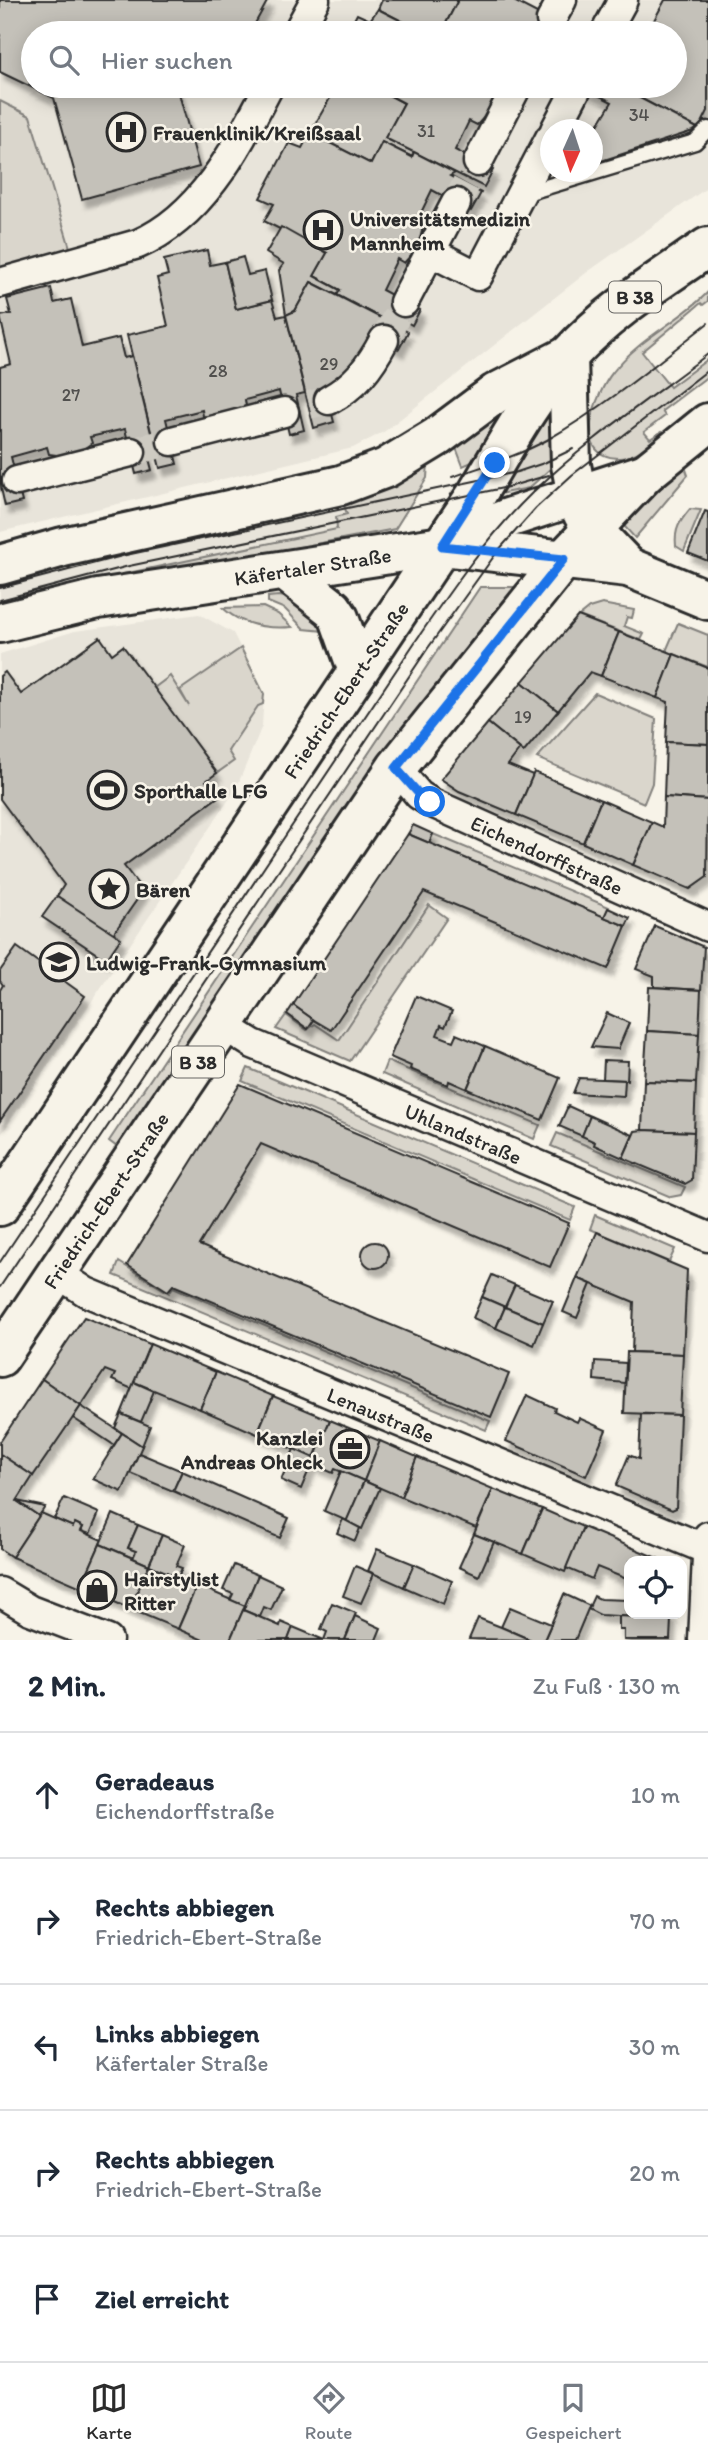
<!DOCTYPE html>
<html lang="de">
<head>
<meta charset="utf-8">
<style>
	body { margin:0; font-family:Itim,sans-serif; background:#f6f6f7; color:#1f2937 }
	.controls { position:absolute; right:21px; bottom:21px; display:grid; overflow:hidden; border-radius:14px; box-shadow:0 4px 18px #0003 }
	.controls button { width:63px; height:63px; display:grid; place-items:center; padding:0; border:0; border-bottom:2px solid #e0e1e3; background:#fff; color:#1f2937; font:35px sans-serif }
	.compass { position:absolute; left:540px; top:119px; width:63px; height:63px; border-radius:50%; background:#fff; box-shadow:0 4px 18px #0003; rotate:183deg }
	.stop { position:absolute; width:21px; height:21px; margin:-16px; border:5px solid #1a73e8; border-radius:50%; background:#fff }
	.stop.end { background:#1a73e8; border-color:#fff; box-shadow:0 2px 7px #0008 }
	.list { margin:0; padding:0; list-style:none }
	h2 { display:flex; justify-content:space-between; align-items:center; height:91px; margin:0; padding:0 28px; font-size:30px }
	h2 small { font-size:23px; font-weight:400; color:#747a83 }
	.list li { display:grid; grid-template-columns:46px 1fr auto; gap:21px; align-items:center; box-sizing:border-box; height:126px; padding:0 28px; border-top:2px solid #e0e1e3 }
	.list b { display:block; font-size:26px; white-space:nowrap }
	.list p { margin:0; font-size:23px; white-space:nowrap; color:#747a83 }
	.list em { font-size:23px; font-style:normal; color:#747a83 }
	.icon { flex:none; width:38px; height:38px; fill:none; stroke:currentColor; stroke-width:2; stroke-linecap:round; stroke-linejoin:round }
	.map { position:relative; flex:none; width:708px; height:1640px; overflow:hidden }
	.search { position:absolute; background:#fff; box-shadow:0 4px 18px #0003; left:21px; right:21px; top:21px; height:77px; display:flex; align-items:center; gap:18px; box-sizing:border-box; padding:0 24px; border-radius:38px; color:#747a83; font-size:26px }
	.sheet { height:721px; background:#fff }
	nav { display:flex; justify-content:space-around; align-items:center; box-sizing:border-box; height:98px; border-top:2px solid #e0e1e3; background:#fff; font-size:19px; color:#747a83 }
	nav a { display:grid; justify-items:center; gap:4px }
	nav .on { color:#2b2b2b }
	.map>svg:first-child { display:block }
</style>
</head>
<body>
<div class="map">
<svg width="708" height="1640" viewBox="0 0 708 1640">
	<defs>
		<filter id="shadow"><feDropShadow dx="4.5" dy="8" stdDeviation="2" flood-color="#0004"/></filter>
	</defs>
	<rect width="100%" height="100%" fill="#f7f3e8"/>
	<filter id="ink" filterUnits="userSpaceOnUse"><feTurbulence type="fractalNoise" baseFrequency=".0143" numOctaves="2"/><feDisplacementMap in="SourceGraphic" scale="14" xChannelSelector="R" yChannelSelector="G"/><feConvolveMatrix kernelMatrix="1 2 1 2 8 2 1 2 1" color-interpolation-filters="sRGB"/></filter>
	<g filter="url(#ink)">
		<g fill="#e8e4da" fill-rule="evenodd">
			<path d="M0,0H708V187L586,273L385,431L353,448L0,532ZM33,33H675V86H33ZM550,130H592V172H550Z"/>
			<polygon points="342,500 347,515 336,517 338,529 0,607 0,580"/>
			<polygon points="199,614 233,633 264,694 262,726 236,789 0,1136 0,654 75,631"/>
		</g>
		<g fill="#dad6cc" stroke="#82807c" stroke-width="2">
			<polygon points="0,101 30,116 71,251 0,270"/>
			<path d="M708,292V301L703,305L701,303L642,352L670,387L708,359V376L662,411L665,416L644,432L650,439L661,432L666,435C654,442 632,459 618,458C570,457 596,393 613,372C639,338 679,322 708,292Z"/>
			<polygon points="554,398 551,468 529,488 494,495"/>
			<polygon points="505,405 510,408 481,458 463,466 455,445"/>
			<polygon points="683,461 688,475 635,538 625,527 623,520"/>
			<polygon points="428,462 427,478 395,529 77,589 76,584 337,529 336,517 347,514 342,500"/>
			<path d="M690,509L701,510L684,551L676,546C674,529 680,521 690,509Z"/>
			<path d="M480,587H516C371,765 248,959 121,1150L109,1141Z"/>
			<path d="M278,596C310,599 309,605 324,631L304,629L285,609L268,602V597Z"/>
			<polygon points="602,604 634,610 632,618 627,617 624,626 644,634 641,640 579,616 589,608"/>
			<path d="M263,607L278,614L292,627C267,629 242,626 223,608Z"/>
			<polygon points="678,623 708,635 708,667 666,651"/>
			<polygon points="241,648 264,694 263,704 258,706 228,751 234,761 217,773 154,688 170,676 189,706 180,690"/>
			<polygon points="595,693 656,719 652,783 644,803 537,758"/>
			<polygon points="433,834 609,907 604,917 429,843"/>
			<polygon points="429,905 447,918 350,1061 276,1029 286,1015 307,1030 315,1024 339,1040"/>
			<polygon points="387,1061 540,1125 534,1139 382,1074"/>
			<polygon points="248,1068 575,1207 570,1220 242,1081"/>
			<polygon points="557,1133 685,1187 681,1195 671,1197 551,1146"/>
			<polygon points="595,1215 675,1249 669,1262 590,1229"/>
			<polygon points="119,1262 169,1293 173,1287 490,1421 486,1430 114,1275"/>
		</g>
		<g fill="#c4c1b9" stroke="#2b2b2b" stroke-width="2" filter="url(#shadow)">
			<polygon points="0,0 268,0 251,31 243,33 33,33 33,86 177,86 199,167 82,199 54,98 0,72"/>
			<polygon points="382,0 458,0 441,33 425,33 378,9"/>
			<polygon points="458,0 512,0 566,28 564,33 441,33"/>
			<polygon points="665,0 708,0 708,111 699,129 617,86 675,86 675,33 647,33"/>
			<polygon points="378,9 425,33 347,33 357,14 370,20"/>
			<polygon points="337,86 372,86 404,103 385,138 414,152 412,157 382,142 371,164 310,133"/>
			<polygon points="372,86 494,86 494,97 486,115 477,125 469,121 455,150 493,170 484,187 385,138 404,103"/>
			<polygon points="580,86 617,86 699,129 592,164 592,135 612,102"/>
			<polygon points="310,133 371,164 382,142 412,157 414,152 455,173 450,176 481,193 471,211 432,190 416,223 423,227 420,239 413,253 404,263 397,259 382,290 420,310 412,325 400,318 395,326 337,295 340,290 314,276 327,253 264,221 274,204 260,198 289,143 302,148"/>
			<polygon points="281,227 327,253 314,276 340,290 337,295 311,282 295,311 286,315 279,270 284,264 266,253"/>
			<polygon points="207,250 210,265 225,262 236,309 272,300 277,317 286,315 305,393 296,395 304,430 289,434 279,391 245,400 246,406 233,413 218,417 203,416 202,410 166,419 177,464 160,468 127,335 168,326 157,278 168,275 164,260"/>
			<polygon points="243,257 248,275 265,271 272,300 236,309 225,262"/>
			<polygon points="311,282 408,332 399,349 376,336 339,388 326,391 334,422 314,428 286,315 295,311"/>
			<polygon points="51,288 54,303 71,299 82,347 119,338 124,358 132,356 155,449 147,451 152,470 136,474 125,429 90,437 92,443 79,452 64,456 49,454 47,447 11,457 22,502 5,506 0,484 0,367 11,364 0,316 11,314 7,299"/>
			<polygon points="705,511 708,512 708,561 688,553"/>
			<polygon points="578,616 619,632 601,676 590,672 558,711 522,682"/>
			<polygon points="619,632 674,654 657,698 601,676"/>
			<polygon points="100,637 112,654 123,646 178,720 217,773 206,781 218,797 124,866 143,891 113,934 57,896 64,885 0,799 0,676 5,672 21,694"/>
			<polygon points="674,654 708,668 708,744 666,742 668,702 657,698"/>
			<polygon points="522,682 558,711 524,752 488,723"/>
			<polygon points="488,723 520,749 508,765 533,775 516,815 459,791 441,779"/>
			<polygon points="666,742 708,744 708,800 664,797"/>
			<polygon points="534,772 601,800 583,843 516,815"/>
			<polygon points="664,797 708,800 707,877 690,889 633,865 652,822 663,827"/>
			<polygon points="601,800 652,822 633,865 583,843"/>
			<polygon points="413,825 433,834 429,843 408,834"/>
			<polygon points="408,834 626,926 608,969 424,892 331,1030 314,1020 293,1005"/>
			<polygon points="57,896 121,938 106,960 42,917"/>
			<polygon points="608,908 630,918 626,926 604,917"/>
			<polygon points="655,926 704,947 701,990 654,987 654,976 636,969"/>
			<polygon points="17,947 85,996 0,1121 0,990 3,985 0,981 0,971"/>
			<polygon points="649,987 701,990 699,1034 647,1031"/>
			<polygon points="416,996 452,1011 445,1027 441,1025 437,1035 453,1041 456,1034 485,1046 467,1089 449,1081 448,1085 410,1069 411,1066 390,1057"/>
			<polygon points="293,1005 314,1020 308,1029 287,1014"/>
			<polygon points="607,1013 629,1023 618,1049 591,1047"/>
			<polygon points="647,1031 699,1034 696,1083 644,1081"/>
			<polygon points="485,1046 560,1078 542,1120 467,1089"/>
			<polygon points="604,1060 628,1061 627,1080 603,1079"/>
			<polygon points="579,1078 625,1080 624,1096 573,1093"/>
			<polygon points="644,1081 696,1083 694,1132 642,1130"/>
			<polygon points="240,1084 569,1223 550,1267 261,1144 199,1245 509,1374 491,1417 173,1285 168,1291 127,1265"/>
			<polygon points="568,1106 590,1116 582,1136 559,1126"/>
			<polygon points="590,1116 633,1135 623,1158 594,1145 595,1142 582,1136"/>
			<polygon points="642,1130 694,1132 692,1180 685,1184 623,1158 635,1131"/>
			<polygon points="597,1232 687,1270 683,1354 632,1352 634,1302 577,1278"/>
			<circle cx="375" cy="1255" r="13"/>
			<polygon points="492,1275 515,1285 505,1307 482,1297"/>
			<polygon points="577,1278 591,1284 577,1318 563,1312"/>
			<polygon points="515,1285 553,1301 543,1323 505,1307"/>
			<polygon points="482,1297 505,1307 496,1328 473,1318"/>
			<polygon points="505,1307 543,1323 534,1345 496,1328"/>
			<polygon points="84,1317 150,1344 132,1389 112,1380 115,1374 105,1370 81,1406 42,1379"/>
			<polygon points="150,1344 216,1372 200,1409 134,1382"/>
			<polygon points="627,1352 683,1354 680,1415 624,1413"/>
			<polygon points="595,1361 626,1363 625,1383 594,1380"/>
			<polygon points="216,1372 273,1396 257,1434 200,1409"/>
			<polygon points="42,1379 81,1406 33,1476 0,1454 0,1442"/>
			<polygon points="134,1382 154,1391 141,1422 121,1414"/>
			<polygon points="527,1395 555,1408 554,1411 577,1422 579,1418 606,1430 586,1476 506,1441"/>
			<polygon points="273,1396 330,1420 314,1458 257,1434"/>
			<polygon points="81,1406 122,1433 114,1445 73,1418"/>
			<polygon points="121,1414 150,1426 142,1446 115,1428"/>
			<polygon points="641,1414 680,1415 676,1508 672,1510 616,1486 629,1455 639,1459"/>
			<polygon points="330,1420 380,1441 364,1481 335,1469 333,1473 312,1464"/>
			<polygon points="122,1433 142,1446 122,1492 93,1479"/>
			<polygon points="380,1441 417,1457 401,1497 364,1481"/>
			<polygon points="294,1449 314,1458 301,1489 281,1480"/>
			<polygon points="139,1453 182,1471 173,1491 130,1473"/>
			<polygon points="0,1454 33,1476 17,1501 39,1516 12,1557 0,1549"/>
			<polygon points="417,1457 493,1489 476,1528 401,1497"/>
			<polygon points="182,1471 289,1518 280,1538 173,1491"/>
			<polygon points="341,1471 364,1481 347,1521 324,1511"/>
			<polygon points="364,1481 380,1488 362,1529 346,1522"/>
			<polygon points="493,1489 542,1509 523,1554 474,1534"/>
			<polygon points="64,1498 99,1513 90,1534 81,1531 83,1527 75,1523 73,1527 54,1519"/>
			<polygon points="17,1501 45,1507 39,1516"/>
			<polygon points="542,1509 583,1527 565,1572 523,1554"/>
			<polygon points="41,1513 73,1527 75,1523 83,1527 81,1531 102,1540 81,1587 12,1557"/>
			<polygon points="113,1514 138,1525 128,1548 136,1551 133,1558 100,1544"/>
			<polygon points="343,1519 360,1528 355,1541 337,1533"/>
			<polygon points="138,1525 162,1535 149,1565 133,1558 136,1551 128,1548"/>
			<polygon points="583,1527 664,1561 629,1561 629,1580 597,1567 592,1579 566,1568"/>
			<polygon points="474,1534 494,1542 479,1576 459,1567"/>
			<polygon points="162,1535 185,1545 176,1566 182,1568 178,1577 149,1565"/>
			<polygon points="100,1544 149,1565 130,1609 81,1587"/>
			<polygon points="377,1549 414,1564 404,1587 368,1571"/>
			<polygon points="414,1564 452,1581 443,1604 404,1587"/>
			<polygon points="149,1565 197,1585 178,1629 130,1609"/>
			<polygon points="234,1565 258,1575 245,1606 230,1600 233,1594 223,1590"/>
			<polygon points="355,1566 374,1574 361,1603 343,1596"/>
			<polygon points="258,1575 282,1586 271,1610 264,1607 260,1617 243,1610"/>
			<polygon points="629,1583 629,1614 671,1614 671,1619 600,1615 588,1609 594,1596 600,1599 629,1600"/>
			<polygon points="197,1585 245,1606 230,1640 203,1640 178,1629"/>
			<polygon points="564,1594 590,1606 588,1609 575,1640 544,1640"/>
			<polygon points="332,1603 356,1613 345,1640 324,1640 327,1632 321,1629"/>
			<polygon points="510,1607 551,1624 544,1640 531,1640 501,1627"/>
			<polygon points="243,1610 280,1626 281,1622 293,1627 288,1640 230,1640"/>
			<polygon points="355,1616 381,1628 376,1640 345,1640"/>
			<polygon points="619,1616 671,1619 670,1640 624,1640 624,1630 619,1630"/>
			<polygon points="478,1618 501,1627 531,1640 469,1639"/>
			<polygon points="293,1627 324,1640 288,1640"/>
		</g>
		<g fill="none" stroke-linecap="round" stroke-linejoin="round">
			<g stroke="#cecbc2" stroke-width="28" stroke-dasharray="28 14" stroke-linecap="butt">
				<polyline points="456,203 466,184"/>
				<polyline points="384,340 404,302"/>
				<polyline points="309,405 329,400"/>
				<polyline points="131,452 172,441"/>
			</g>
			<defs>
				<polyline id="service" points="523,194 695,142 708,129"/>
				<g id="minor">
					<polyline points="551,20 562,0"/>
					<polyline points="297,33 315,0"/>
					<polyline points="605,33 623,0"/>
					<polyline points="555,130 578,86"/>
					<polyline points="478,162 517,86"/>
					<polyline points="431,252 478,276 550,138"/>
					<path d="M0,283L138,244C203,216 238,145 269,86"/>
					<polyline points="404,302 456,203"/>
					<path d="M329,400C355,386 370,367 384,340"/>
					<polyline points="172,441 284,412"/>
					<polyline points="17,481 131,452"/>
					<path id="s1" d="M396,768L419,795L430,802L708,927"/>
					<path id="s2" d="M223,1025L253,1044L708,1237"/>
					<path id="s3" d="M57,1273L86,1292L708,1550"/>
					<polyline points="0,1592 30,1610 108,1640"/>
					<polyline points="703,1640 708,1536"/>
				</g>
				<g id="secondary">
					<polyline points="443,545 508,518 646,473"/>
					<polyline points="0,565 63,547 341,485 386,468 437,437 496,393 568,356 571,465 577,496 583,514 592,529 628,567"/>
					<polyline points="285,571 333,609 339,618 358,671"/>
					<path id="s4" d="M0,623L98,599L442,546L628,567L708,600"/>
				</g>
				<g id="primary">
					<path id="s5" d="M0,1206L478,492C506,445 532,396 569,355C609,311 660,280 708,247"/>
					<path id="s6" d="M0,1357L396,768L564,559L646,473L708,423"/>
				</g>
			</defs>
			<use href="#service" stroke="#2b2b2b" stroke-width="19"/>
			<use href="#minor" stroke="#2b2b2b" stroke-width="33"/>
			<use href="#secondary" stroke="#2b2b2b" stroke-width="44"/>
			<use href="#primary" stroke="#2b2b2b" stroke-width="44"/>
			<use href="#service" stroke="#f7f3e8" stroke-width="14"/>
			<use href="#minor" stroke="#f7f3e8" stroke-width="28"/>
			<use href="#secondary" stroke="#f7f3e8" stroke-width="38"/>
			<use href="#primary" stroke="#f7f3e8" stroke-width="38"/>
			<g stroke="#2b2b2b" stroke-width="2">
				<path d="M452,477C484,466 518,456 547,440C605,407 656,364 708,323"/>
				<polyline points="0,588 126,555 517,472 544,463 573,449"/>
				<polyline points="0,600 129,566 508,487 549,475"/>
				<path d="M0,1262L417,639C452,588 488,536 532,493C586,441 649,399 708,354"/>
				<polyline points="0,1287 428,648 497,552 536,508 572,475 708,370"/>
			</g>
		</g>
	</g>
	<g fill="none" stroke-linecap="round" stroke-linejoin="round" filter="url(#ink)">
		<polyline stroke="#1a73e8" stroke-width="9" points="430,802 419,794 396,768 564,559 442,546 495,463"/>
	</g>
	<defs>
		<symbol id="hospital-ring" viewBox="-11 -11 22 22"><circle r="9.5" fill="#f7f3e8" stroke="#2b2b2b" stroke-width="1.5"/><path d="M-5-5h3v3.5h4V-5h3V5h-3V1.5h-4V5h-3Z" fill="#2b2b2b"/></symbol>
		<symbol id="stadium-ring" viewBox="-11 -11 22 22"><circle r="9.5" fill="#f7f3e8" stroke="#2b2b2b" stroke-width="1.5"/><path d="M0-5a6.5 5 0 1 0 0 10a6.5 5 0 1 0 0-10ZM-3.5-1.8h7v3.6h-7Z" fill="#2b2b2b"/></symbol>
		<symbol id="sight-ring" viewBox="-11 -11 22 22"><circle r="9.5" fill="#f7f3e8" stroke="#2b2b2b" stroke-width="1.5"/><path d="M0-6L1.8-2.2L6-1.7L2.9 1.2L3.7 5.4L0 3.3L-3.7 5.4L-2.9 1.2L-6-1.7L-1.8-2.2Z" fill="#2b2b2b"/></symbol>
		<symbol id="school-ring" viewBox="-11 -11 22 22"><circle r="9.5" fill="#f7f3e8" stroke="#2b2b2b" stroke-width="1.5"/><path d="M0-5L7-2L0 1L-7-2ZM-4 1L0 2.5L4 1V4Q0 6-4 4Z" fill="#2b2b2b"/></symbol>
		<symbol id="office-ring" viewBox="-11 -11 22 22"><circle r="9.5" fill="#f7f3e8" stroke="#2b2b2b" stroke-width="1.5"/><path d="M-6-3h4V-5.5h4V-3h4V5H-6ZM-1-4.5V-3h2v-1.5ZM-6 0V1H6V0Z" fill="#2b2b2b"/></symbol>
		<symbol id="shop-ring" viewBox="-11 -11 22 22"><circle r="9.5" fill="#f7f3e8" stroke="#2b2b2b" stroke-width="1.5"/><path d="M-5-2.5h2.3a2.7 3.5 0 0 1 5.4 0H5L5.5 6h-11ZM-1.5-2.5h3a1.5 2.3 0 0 0-3 0Z" fill="#2b2b2b"/></symbol>
	</defs>
	<g fill-rule="evenodd">
		<use href="#hospital-ring" x="104" y="110" width="44" height="44"/>
		<use href="#hospital-ring" x="301" y="208" width="44" height="44"/>
		<use href="#stadium-ring" x="85" y="768" width="44" height="44"/>
		<use href="#sight-ring" x="87" y="867" width="44" height="44"/>
		<use href="#school-ring" x="37" y="940" width="44" height="44"/>
		<use href="#office-ring" x="328" y="1427" width="44" height="44"/>
		<use href="#shop-ring" x="75" y="1568" width="44" height="44"/>
	</g>
	<g text-anchor="middle" dominant-baseline="central" stroke-width="5" stroke-linejoin="round" paint-order="stroke">
		<g font-size="18" fill="#51504e">
			<text x="639" y="115">34</text>
			<text x="426" y="131">31</text>
			<text x="329" y="364">29</text>
			<text x="218" y="371">28</text>
			<text x="71" y="395">27</text>
			<text x="523" y="717">19</text>
		</g>
		<g fill="#f7f3e8" stroke="#686764" stroke-width="2">
			<rect x="609" y="281.5" width="52" height="31" rx="5"/>
			<rect x="172" y="1046.5" width="52" height="31" rx="5"/>
		</g>
		<g font-size="19" font-weight="bold" fill="#2b2b2b">
			<text x="635" y="297">B 38</text>
			<text x="198" y="1062">B 38</text>
		</g>
		<g font-size="21" font-weight="bold" fill="#2b2b2b" stroke="#f7f3e8" text-anchor="start">
			<text x="153" y="132">Frauenklinik/Kreißsaal</text>
			<text x="350" y="218">Universitätsmedizin<tspan x="350" dy="24">Mannheim</tspan></text>
			<text x="134" y="790">Sporthalle LFG</text>
			<text x="136" y="889">Bären</text>
			<text x="86" y="962">Ludwig-Frank-Gymnasium</text>
			<text x="323" y="1437" text-anchor="end">Kanzlei<tspan x="323" dy="24">Andreas Ohleck</tspan></text>
			<text x="124" y="1578">Hairstylist<tspan x="124" dy="24">Ritter</tspan></text>
		</g>
		<g font-size="21" fill="#2b2b2b" stroke="#f7f3e8">
			<text stroke="none"><textPath href="#s4" startOffset="318">Käfertaler Straße</textPath></text>
			<text stroke="none"><textPath href="#s5" startOffset="621">Friedrich-Ebert-Straße</textPath></text>
			<text stroke="none"><textPath href="#s1" startOffset="177">Eichendorffstraße</textPath></text>
			<text stroke="none"><textPath href="#s2" startOffset="264">Uhlandstraße</textPath></text>
			<text stroke="none"><textPath href="#s6" startOffset="189">Friedrich-Ebert-Straße</textPath></text>
			<text stroke="none"><textPath href="#s3" startOffset="354">Lenaustraße</textPath></text>
		</g>
	</g>
</svg>
<div class="controls">
<button><svg class="icon" aria-label="locate" viewBox="0 0 24 24"><circle cx="12" cy="12" r="6"/><path d="M12 2v4M12 18v4M2 12h4M18 12h4"/></svg></button>
</div>
<svg class="compass" viewBox="-18 -18 36 36"><path d="M0-13l5 13h-10z" fill="#e53935"/><path d="M0 13l5-13h-10z" fill="#747a83"/></svg>
<div class="stop" style="left:430px;top:802px"></div>
<div class="stop end" style="left:495px;top:463px"></div>
<div class="search"><svg class="icon" aria-label="search" viewBox="0 0 24 24"><circle cx="10" cy="10" r="6"/><path d="M15 15l6 6"/></svg>Hier suchen</div>
</div>
<section class="sheet">
<h2>2 Min.<small>Zu Fuß · 130 m</small></h2>
<ul class="list">
<li><svg class="icon" aria-label="ahead" viewBox="0 0 24 24"><path d="M12 20V5M6 11l6-6 6 6"/></svg><div><b>Geradeaus</b><p>Eichendorffstraße</p></div><em>10 m</em></li>
<li><svg class="icon" aria-label="right" viewBox="0 0 24 24"><path d="M7 20v-9h11M14 6l5 5-5 5"/></svg><div><b>Rechts abbiegen</b><p>Friedrich-Ebert-Straße</p></div><em>70 m</em></li>
<li><svg class="icon" aria-label="left" viewBox="0 0 24 24"><path d="M17 20v-9H6M10 6l-5 5 5 5"/></svg><div><b>Links abbiegen</b><p>Käfertaler Straße</p></div><em>30 m</em></li>
<li><svg class="icon" aria-label="right" viewBox="0 0 24 24"><path d="M7 20v-9h11M14 6l5 5-5 5"/></svg><div><b>Rechts abbiegen</b><p>Friedrich-Ebert-Straße</p></div><em>20 m</em></li>
<li><svg class="icon" aria-label="arrive" viewBox="0 0 24 24"><path d="M6 21V4h12l-3 4 3 4H6"/></svg><div><b>Ziel erreicht</b></div></li>
</ul>
</section>
<nav>
<a class="on"><svg class="icon" aria-label="map" viewBox="0 0 24 24"><path d="M3 6l6-2 6 2 6-2v14l-6 2-6-2-6 2zM9 4v14M15 6v14"/></svg>Karte</a>
<a><svg class="icon" aria-label="directions" viewBox="0 0 24 24"><path d="M12 3l9 9-9 9-9-9zM9 14v-3h6M13 9l2 2-2 2"/></svg>Route</a>
<a><svg class="icon" aria-label="saved" viewBox="0 0 24 24"><path d="M7 4h10v16l-5-4-5 4z"/></svg>Gespeichert</a>
</nav>
</body>
</html>
